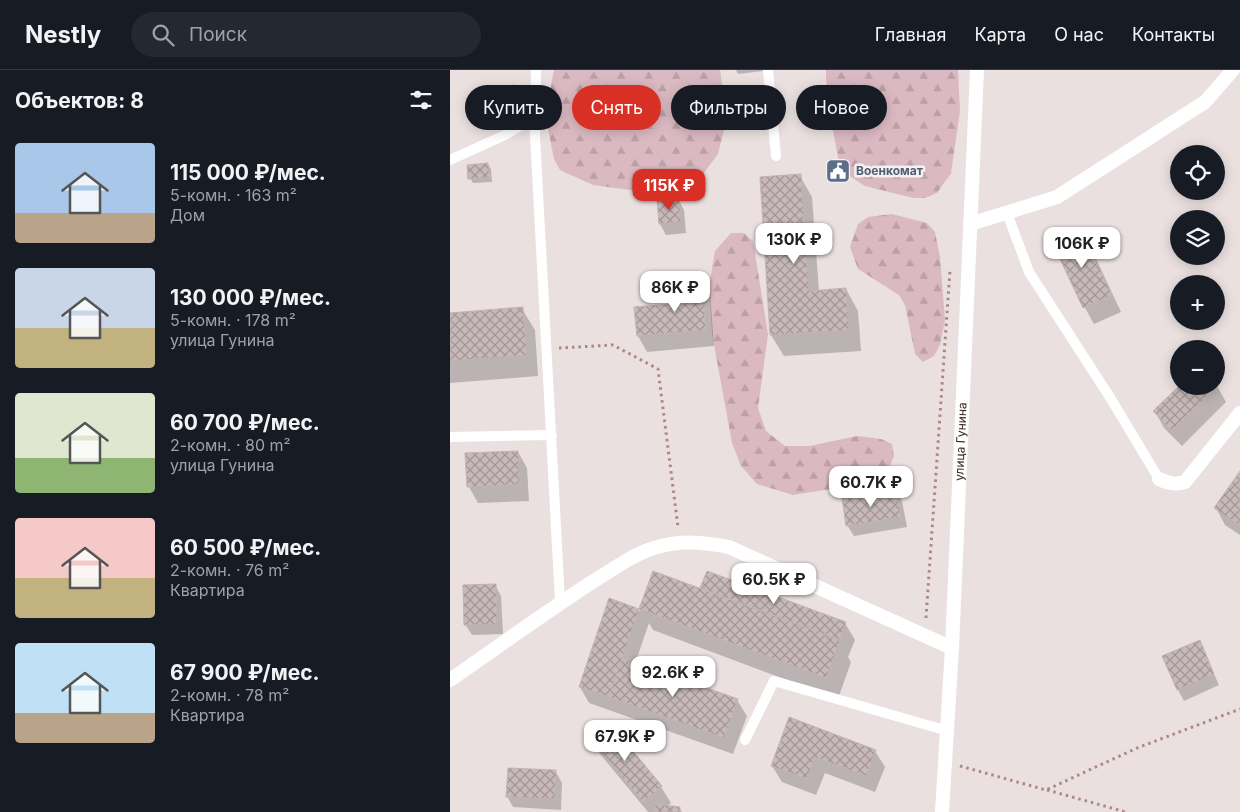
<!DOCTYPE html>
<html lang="ru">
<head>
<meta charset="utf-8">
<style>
  body { margin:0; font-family:Inter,sans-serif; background:#242831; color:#f1f3f6; height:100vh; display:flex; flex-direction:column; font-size:19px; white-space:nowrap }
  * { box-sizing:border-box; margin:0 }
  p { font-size:16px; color:#9ea1a6 }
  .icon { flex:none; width:28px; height:28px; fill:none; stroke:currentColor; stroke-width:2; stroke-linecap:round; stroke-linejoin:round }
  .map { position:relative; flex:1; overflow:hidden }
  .panel { display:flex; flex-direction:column; background:#171b24; width:450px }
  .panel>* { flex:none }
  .top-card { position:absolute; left:15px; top:15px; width:475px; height:45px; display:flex; gap:10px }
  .tools { position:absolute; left:720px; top:75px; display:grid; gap:10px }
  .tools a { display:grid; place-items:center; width:55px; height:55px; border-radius:50%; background:#171b24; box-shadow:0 2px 12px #0003; font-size:25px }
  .price { position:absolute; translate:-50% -42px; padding:0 11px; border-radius:10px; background:#fff; color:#222; font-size:16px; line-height:32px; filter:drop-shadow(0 1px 2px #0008) }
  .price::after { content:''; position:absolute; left:50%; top:30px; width:15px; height:11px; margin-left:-8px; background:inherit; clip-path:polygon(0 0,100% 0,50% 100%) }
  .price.selected { background:#d93025; color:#fff }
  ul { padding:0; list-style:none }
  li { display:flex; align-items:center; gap:15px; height:125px; padding:0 15px }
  li span { display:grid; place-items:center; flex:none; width:140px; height:100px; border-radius:5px; color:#555 }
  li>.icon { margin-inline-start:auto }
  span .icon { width:60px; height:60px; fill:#fffc; stroke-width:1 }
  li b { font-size:21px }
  h2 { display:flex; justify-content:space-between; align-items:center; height:60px; padding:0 15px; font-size:21px }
  .pill { padding:0 18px; border-radius:22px; background:#171b24; box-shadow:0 2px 12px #0003; font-size:18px; line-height:45px }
  .pill.selected { background:#d93025; color:#fff }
  header { display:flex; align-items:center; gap:30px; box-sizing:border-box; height:70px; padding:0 25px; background:#171b24; border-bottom:1px solid #363941 }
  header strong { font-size:24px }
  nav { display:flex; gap:28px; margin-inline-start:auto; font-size:18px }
  .search { width:350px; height:45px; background:#242831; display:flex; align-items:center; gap:12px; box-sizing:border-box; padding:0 18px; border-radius:28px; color:#9ea1a6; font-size:19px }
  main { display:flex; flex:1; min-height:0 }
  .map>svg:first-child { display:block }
</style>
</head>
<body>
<header>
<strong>Nestly</strong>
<div class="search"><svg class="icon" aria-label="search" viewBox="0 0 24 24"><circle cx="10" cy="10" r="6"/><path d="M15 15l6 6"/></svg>Поиск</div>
<nav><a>Главная</a><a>Карта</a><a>О нас</a><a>Контакты</a></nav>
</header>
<main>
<section class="panel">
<h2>Объектов: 8<svg class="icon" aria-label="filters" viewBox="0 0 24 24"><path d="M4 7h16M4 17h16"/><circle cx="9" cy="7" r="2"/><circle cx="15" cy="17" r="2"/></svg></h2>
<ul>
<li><span style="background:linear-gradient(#a9c7e8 70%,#b9a48a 0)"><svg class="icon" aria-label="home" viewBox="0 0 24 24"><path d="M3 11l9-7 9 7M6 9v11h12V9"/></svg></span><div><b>115 000 ₽/мес.</b><p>5-комн. · 163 m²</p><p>Дом</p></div></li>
<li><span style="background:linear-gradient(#c9d6e8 60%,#c2b280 0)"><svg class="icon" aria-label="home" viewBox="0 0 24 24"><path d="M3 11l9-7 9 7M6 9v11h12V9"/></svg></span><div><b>130 000 ₽/мес.</b><p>5-комн. · 178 m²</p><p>улица Гунина</p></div></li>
<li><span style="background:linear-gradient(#dfe7d0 65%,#8fb573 0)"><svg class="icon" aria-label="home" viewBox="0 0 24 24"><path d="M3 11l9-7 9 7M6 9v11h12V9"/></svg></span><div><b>60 700 ₽/мес.</b><p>2-комн. · 80 m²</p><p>улица Гунина</p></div></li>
<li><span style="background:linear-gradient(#f6c9c9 60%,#c2b280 0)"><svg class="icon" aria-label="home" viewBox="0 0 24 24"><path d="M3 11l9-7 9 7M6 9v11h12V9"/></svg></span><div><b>60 500 ₽/мес.</b><p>2-комн. · 76 m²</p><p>Квартира</p></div></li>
<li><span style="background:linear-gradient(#bfe0f5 70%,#b9a48a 0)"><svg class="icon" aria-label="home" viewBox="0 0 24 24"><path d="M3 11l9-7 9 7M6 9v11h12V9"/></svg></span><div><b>67 900 ₽/мес.</b><p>2-комн. · 78 m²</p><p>Квартира</p></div></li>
</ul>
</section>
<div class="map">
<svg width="790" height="742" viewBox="0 0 790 742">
  <defs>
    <pattern id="forest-firs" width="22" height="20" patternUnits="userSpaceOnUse" patternTransform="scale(1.25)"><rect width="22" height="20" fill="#dbb9c2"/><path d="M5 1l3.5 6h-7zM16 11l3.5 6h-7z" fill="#bd9fa6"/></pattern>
    <pattern id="building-cross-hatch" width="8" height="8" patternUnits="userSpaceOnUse" patternTransform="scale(1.25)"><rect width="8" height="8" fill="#c7b9b9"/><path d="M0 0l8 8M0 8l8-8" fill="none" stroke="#a39696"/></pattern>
  </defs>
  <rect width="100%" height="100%" fill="#eae0e0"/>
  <g fill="url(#forest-firs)">
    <path d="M104 0H270L277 48 268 84 253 104 242 109 180 120 143 115 110 100 104 89 97 54 98 29Z"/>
    <path d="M376 0H508L510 41 501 103 487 123 475 128H463L415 116 395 103 389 92 380 45 376 8Z"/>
    <path d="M442 144 477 153 485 162 490 187 495 250 490 275 484 286 473 292 465 284 455 235 449 225 408 199 400 177 408 154 418 147Z"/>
    <path d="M281 163H294L303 171 318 264 308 338 316 361 335 376H359L407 366 431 369 442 374 444 386 439 398 430 406 393 417 343 425 307 414 291 396 282 373 262 264 259 216 265 181Z"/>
  </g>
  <g fill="#0003">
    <path d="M286 0H313V1L288 4Z"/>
    <path d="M64 16 70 27 73 54 56 55 50 44Z"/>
    <path d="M38 94 41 99 42 112 23 113 20 108Z"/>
    <path d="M350 106 362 127 369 221 396 219 408 241 411 281 334 286 321 265Z"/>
    <path d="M228 129 234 140 236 163 216 165 210 154Z"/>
    <path d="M631 162 641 178 671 242 644 254 635 238 605 174Z"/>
    <path d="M250 205 260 222 264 276 197 282 188 266 238 234Z"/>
    <path d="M72 239 85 260 88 306 0 313V245Z"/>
    <path d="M767 316 776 332 732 376 714 358 705 341Z"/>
    <path d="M68 382 77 398 79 431 28 433 19 417Z"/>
    <path d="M790 403V465L775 455 766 438Z"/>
    <path d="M446 420 452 431 457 457 404 466 397 455Z"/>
    <path d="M204 503 253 521 252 518 395 553 405 570 398 587 401 592 388 629 203 560 199 553 185 594 287 630 297 646 283 684 139 633 130 617 160 530 190 541Z"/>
    <path d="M45 515 51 526 53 564 22 565 15 554Z"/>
    <path d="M749 571 769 615 734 631 728 620Z"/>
    <path d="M340 648 425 681 435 697 425 722 375 703 366 725 332 712 322 696Z"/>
    <path d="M140 667 211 717 221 733 217 736 229 738 232 742H198L150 684Z"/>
    <path d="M106 702 112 713 111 740 63 737 57 726Z"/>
  </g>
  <g fill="url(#building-cross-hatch)" stroke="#c3b3b2">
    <path d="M64 15 67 43 49 45 46 17Z"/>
    <path d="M38 93 40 107 18 109 17 95Z"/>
    <path d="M351 104 359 221 396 218 399 260 320 265 310 107Z"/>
    <path d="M229 128 231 152 209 154 207 130Z"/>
    <path d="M632 160 662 225 633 238 603 174Z"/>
    <path d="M251 204 256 260 187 266 184 237 237 233 234 205Z"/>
    <path d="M73 237 77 285 0 291V243Z"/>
    <path d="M766 313 768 315 722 361 703 341 729 316H766Z"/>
    <path d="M68 381 70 414 17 417 15 383Z"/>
    <path d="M790 401V456L764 438Z"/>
    <path d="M446 419 451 447 396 456 392 428Z"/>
    <path d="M203 501 390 570 376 608 189 539Z"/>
    <path d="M257 501 396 552 390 570 250 518Z"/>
    <path d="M46 514 47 554 14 555 13 515Z"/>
    <path d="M159 528 189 539 159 627 129 617Z"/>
    <path d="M750 570 764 604 727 620 712 586Z"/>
    <path d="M172 588 288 629 274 668 159 627Z"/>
    <path d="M339 647 426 680 416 706 365 687 357 709 321 696Z"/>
    <path d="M158 651 212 716 193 732 139 667Z"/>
    <path d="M58 698 106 700 105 729 56 727Z"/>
    <path d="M205 734 230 737V742H204Z"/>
  </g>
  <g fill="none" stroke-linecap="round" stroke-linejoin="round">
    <g stroke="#ac8881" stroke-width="3" stroke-dasharray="2.5 4" stroke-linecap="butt">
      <path d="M109 278 163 275 208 299 228 457"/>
      <path d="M476 548 500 200"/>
      <path d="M510 696 596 720 687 678 790 639"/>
      <path d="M597 720 676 742"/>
    </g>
    <g stroke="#fff" stroke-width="10">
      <path d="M86 0 85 66 110 532"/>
      <path d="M318 0 326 86"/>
      <path d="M0 90 55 65 86 46"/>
      <path d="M557 143 579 202 661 329 709 409"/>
      <path d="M0 367 102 365"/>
      <path d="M295 670 324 611 498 661"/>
    </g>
    <g stroke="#fff" stroke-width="14">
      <path d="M520 154 607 127 755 32 783 0"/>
      <path d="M709 409C718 413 725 415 735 412L790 343"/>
      <path d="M0 610C49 576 97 541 147 509 165 498 184 484 204 478 230 470 253 472 279 477L502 578"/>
    </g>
    <path stroke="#fff" stroke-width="14" id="s1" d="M492 742 502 578 527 0"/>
  </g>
  <defs>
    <symbol id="civic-square" viewBox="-11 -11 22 22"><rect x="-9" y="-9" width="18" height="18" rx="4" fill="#5c6f8a" stroke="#f7f0f0"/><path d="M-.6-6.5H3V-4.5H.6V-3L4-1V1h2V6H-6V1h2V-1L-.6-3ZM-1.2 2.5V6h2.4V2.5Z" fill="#fff"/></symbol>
  </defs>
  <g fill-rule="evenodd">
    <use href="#civic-square" x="374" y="87" width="28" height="28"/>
  </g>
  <g text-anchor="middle" stroke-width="5" stroke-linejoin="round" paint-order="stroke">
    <g font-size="12" font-weight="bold" fill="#4e5e75" stroke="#f7f0f0" text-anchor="start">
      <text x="406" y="105">Военкомат</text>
    </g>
    <g font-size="12" fill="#392621" stroke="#f7f0f0">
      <text dy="4" stroke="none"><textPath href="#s1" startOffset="371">улица Гунина</textPath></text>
    </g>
  </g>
</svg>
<div class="tools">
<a><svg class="icon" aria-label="locate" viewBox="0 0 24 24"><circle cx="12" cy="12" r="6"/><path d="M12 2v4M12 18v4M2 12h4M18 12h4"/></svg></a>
<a><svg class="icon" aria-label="layers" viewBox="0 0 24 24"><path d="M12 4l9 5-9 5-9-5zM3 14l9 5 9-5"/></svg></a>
<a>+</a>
<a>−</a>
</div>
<b class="price selected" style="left:219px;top:141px">115K ₽</b>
<b class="price" style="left:344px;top:195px">130K ₽</b>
<b class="price" style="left:632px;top:199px">106K ₽</b>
<b class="price" style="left:225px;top:243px">86K ₽</b>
<b class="price" style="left:421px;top:438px">60.7K ₽</b>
<b class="price" style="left:324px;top:535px">60.5K ₽</b>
<b class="price" style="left:223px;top:628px">92.6K ₽</b>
<b class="price" style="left:175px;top:692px">67.9K ₽</b>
<div class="top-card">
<a class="pill">Купить</a>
<a class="pill selected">Снять</a>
<a class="pill">Фильтры</a>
<a class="pill">Новое</a>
</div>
</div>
</main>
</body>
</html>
